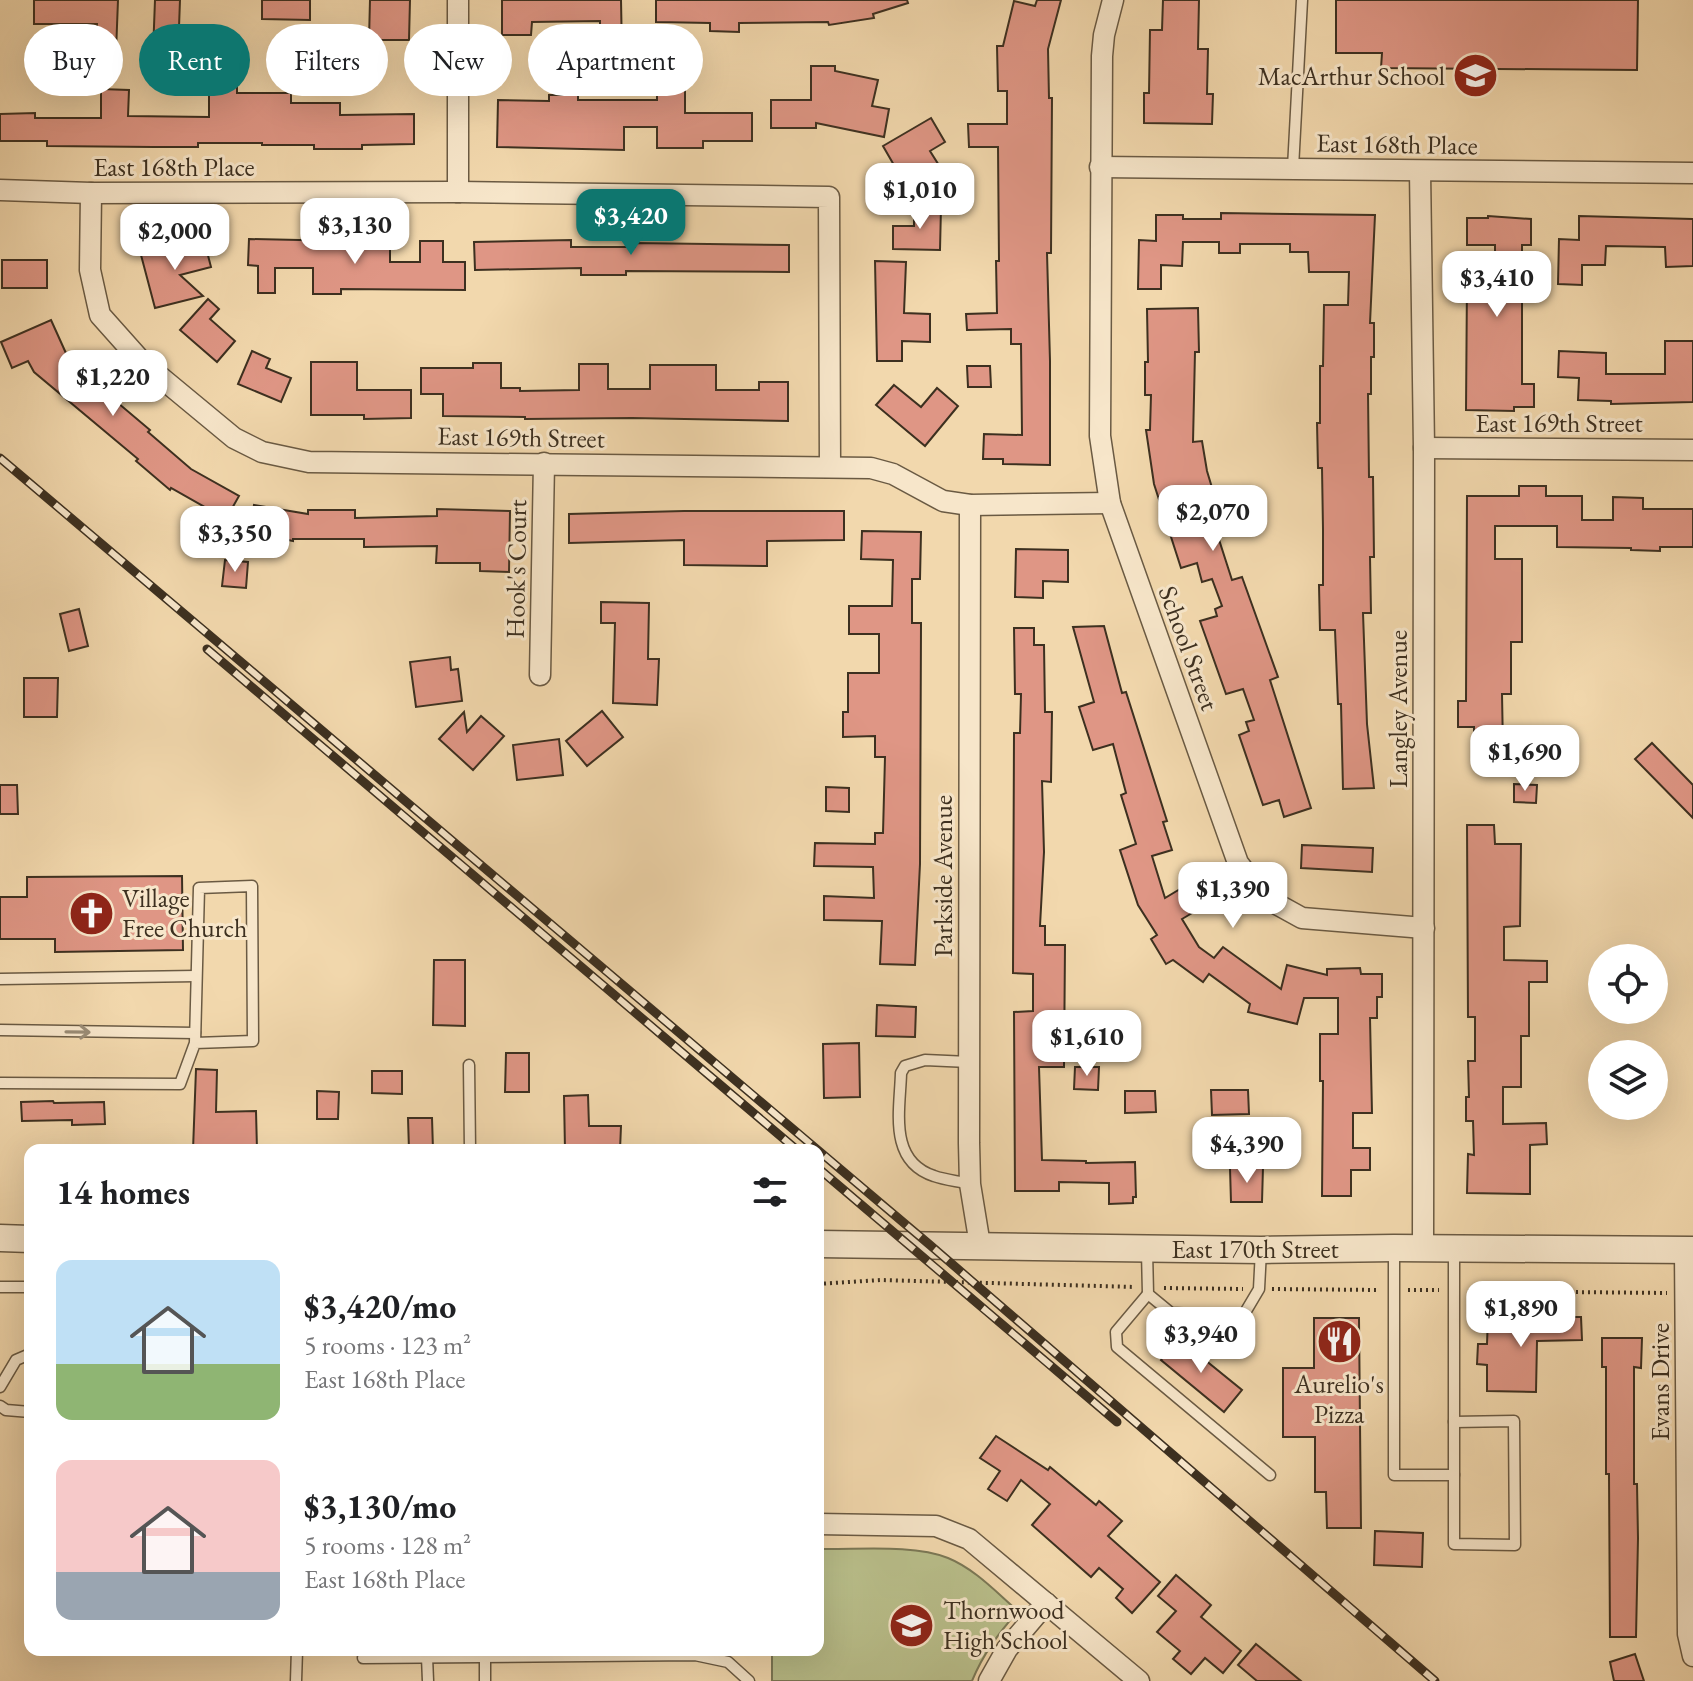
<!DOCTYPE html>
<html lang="en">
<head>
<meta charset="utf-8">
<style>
  body { margin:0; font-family:"EB Garamond",serif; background:#f2f2f2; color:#202124; height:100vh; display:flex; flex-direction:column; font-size:30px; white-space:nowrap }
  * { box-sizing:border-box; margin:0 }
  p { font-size:26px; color:#757577 }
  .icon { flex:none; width:44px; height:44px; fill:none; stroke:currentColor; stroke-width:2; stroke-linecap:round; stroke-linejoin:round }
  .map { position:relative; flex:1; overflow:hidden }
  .side { position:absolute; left:24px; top:1144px; width:800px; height:512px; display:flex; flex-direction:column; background:#fff; border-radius:16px; box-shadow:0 8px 32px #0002 }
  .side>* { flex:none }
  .guide { position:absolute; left:24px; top:24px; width:800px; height:72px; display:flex; gap:16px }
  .tools { position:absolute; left:1588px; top:944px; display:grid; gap:16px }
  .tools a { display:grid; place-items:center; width:80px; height:80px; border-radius:50%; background:#fff; box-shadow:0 8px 32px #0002; font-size:40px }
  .price { position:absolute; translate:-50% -68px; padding:0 18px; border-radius:16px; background:#fff; color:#222; font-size:26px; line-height:52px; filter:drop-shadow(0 2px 4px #0008) }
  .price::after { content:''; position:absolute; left:50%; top:48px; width:24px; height:18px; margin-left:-12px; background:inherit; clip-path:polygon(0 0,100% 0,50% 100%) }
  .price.on { background:#0f766e; color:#fff }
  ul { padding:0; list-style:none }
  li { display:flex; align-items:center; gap:24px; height:200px; padding:0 32px }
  li span { display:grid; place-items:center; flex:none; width:224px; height:160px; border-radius:16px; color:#555 }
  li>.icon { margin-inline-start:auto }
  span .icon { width:96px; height:96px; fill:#fffc; stroke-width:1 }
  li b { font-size:34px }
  h2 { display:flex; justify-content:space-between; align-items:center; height:96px; padding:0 32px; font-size:34px }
  .pill { padding:0 28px; border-radius:36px; background:#fff; box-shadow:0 8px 32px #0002; font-size:28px; line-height:72px }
  .pill.on { background:#0f766e; color:#fff }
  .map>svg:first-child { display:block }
</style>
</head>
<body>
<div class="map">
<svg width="1693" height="1681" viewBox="0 0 1693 1681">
  <rect width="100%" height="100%" fill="#f2d8ad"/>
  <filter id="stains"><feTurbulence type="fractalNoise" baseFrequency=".0025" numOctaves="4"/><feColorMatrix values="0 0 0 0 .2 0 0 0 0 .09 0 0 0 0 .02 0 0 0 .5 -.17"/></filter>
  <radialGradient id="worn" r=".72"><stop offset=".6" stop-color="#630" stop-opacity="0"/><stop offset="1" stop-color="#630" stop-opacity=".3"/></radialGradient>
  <path fill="#b9bf8b" stroke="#7b7856" stroke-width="2" d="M818 1549C857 1550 913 1544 948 1558 975 1569 997 1593 1018 1611 999 1633 983 1654 972 1681H772V1650H818Z"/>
  <g fill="#df9685" stroke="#3d3020" stroke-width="2">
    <path d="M34 0H118L116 52H96L97 24H34Z"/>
    <path d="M155 0H180L178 54 153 53Z"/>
    <path d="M262 0H310V20L262 19Z"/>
    <path d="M370 0H410L409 40H369Z"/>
    <path d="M502 0H621L622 53 600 54V21L532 22 531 35H502Z"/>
    <path d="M656 0H907L908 3 873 14 874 18 829 25 828 22 739 23V32L710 31V23L656 22Z"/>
    <path d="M1037 0H1061L1048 49 1049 98H1052L1051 253H1047L1050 361V465L1003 464V459H983L984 434 1022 435 1021 344H1011V329L967 330 966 314 997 313 996 261H999L998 147H969L968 124H1007V91H998L997 46H1003L1014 1 1035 6Z"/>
    <path d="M1163 0H1199L1198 49H1208L1207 94H1213L1212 124 1144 123V93H1149L1150 30H1162Z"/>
    <path d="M1336 0H1638L1637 70 1381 68 1382 53H1336Z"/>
    <path d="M317 31H337L336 54 317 53Z"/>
    <path d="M811 66H835V71L878 80 872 106 889 109 884 137 816 123V128H771V100H811Z"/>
    <path d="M209 82H237V93H291V103H340V115L414 114V144L362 145V149H314V145H262V143H198V147H153L47 146V141H0V114L35 113V118H101V89L129 90 128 116 209 117Z"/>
    <path d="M657 90H685V113H752V141H703V148H657V127H624V150L497 147 498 100 549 101V95H578V100H657Z"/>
    <path d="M931 118 945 142 930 151 940 167 906 186 883 146Z"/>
    <path d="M914 207H941L940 250 893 249V226H914Z"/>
    <path d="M1221 213 1375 215 1370 323H1374V357H1371V394H1368L1369 477H1373L1374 557H1370L1371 613H1363L1367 724 1374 788 1343 789 1341 704H1338L1335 630H1320L1319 585H1323V529L1322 468H1318L1317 423H1320V366H1323L1324 305H1348L1349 272H1309L1308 252H1290V244H1240V253H1219V242H1183L1182 266 1161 265V289H1138L1139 240 1156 241V215H1183V219H1221Z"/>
    <path d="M1488 216 1531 219V245H1522V384H1534V407H1514V411L1466 410 1467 281H1495V245H1467V218H1488Z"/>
    <path d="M1579 216 1693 219V266L1666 267 1665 247 1606 246 1605 265H1582V285L1558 284 1559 239 1579 240Z"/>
    <path d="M249 239 390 242V262H420V241H443V262H465V290L341 289V294H313V268H275V293H258V266L248 265Z"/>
    <path d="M204 240 211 267 180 275 203 296 155 308 141 255Z"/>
    <path d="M571 240V247H635V243L789 245V272L626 271V275H581V268L475 270 474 242Z"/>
    <rect x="2" y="260" width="45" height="28"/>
    <path d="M875 261 906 262 904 313 930 314V342L902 341V361H877Z"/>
    <path d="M208 299 219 309 210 319 235 341 217 362 180 330Z"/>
    <path d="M1198 308 1199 352H1195L1193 442 1202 441 1207 471 1222 521 1214 524 1232 580 1242 577 1278 677 1270 680 1311 808 1284 817 1279 800 1263 805 1239 735 1249 731 1246 722 1254 720 1243 689 1226 694 1200 621 1217 616 1215 609 1222 606 1212 579 1202 582 1197 563 1181 568 1154 484 1146 430H1150L1151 395H1145V362H1148L1147 309Z"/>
    <path d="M51 320 79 382 86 376 150 430 148 432 191 469 239 496 226 519 171 488 170 490 136 461 138 459 34 372 28 361 12 368 1 342Z"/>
    <path d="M1665 341H1693V402L1611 404V401L1578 400 1579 378 1558 377 1559 351 1606 353V374H1665Z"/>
    <path d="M252 351 270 359 266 368 291 378 281 402 238 384Z"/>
    <path d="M311 362H357V390H411V418L364 419V415H311Z"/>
    <path d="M473 363H501V388H520V391L579 390V364H608V389H650V365H716V390H759V382H788V421L632 418 525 419V417L443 416V394H421V368H473Z"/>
    <path d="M967 366H990L991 387H968Z"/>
    <path d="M894 385 921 407 937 388 958 406 925 446 876 405Z"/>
    <path d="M1519 486H1546V496H1582V520H1613V497L1643 498V509H1693V547H1660V551L1631 550V548L1557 547V526H1495V559H1522V642H1511V694H1502L1503 748H1474V727H1458V701H1466L1467 496H1519Z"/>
    <path d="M254 505 308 514V510H355V518L437 516V509L510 511 509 572 480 571V563H436L437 546 364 547V539H293V541L249 532Z"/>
    <path d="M684 511H844V540L767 541V566L684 565V540L569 543V514Z"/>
    <path d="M862 531 921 532 920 579H912V623H921L920 864 915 965 880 964 882 921 824 920V896L874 898 873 867 814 866 815 843 875 844V833H883L885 757H875V736L843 737V712H848V673H879V634H849V606H892L893 560 861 559Z"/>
    <path d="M1016 549 1068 550V582L1043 581V598L1015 597Z"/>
    <path d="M225 560 248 562 246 588 222 586Z"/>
    <path d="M601 602 649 603 648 659H659L657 705 613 703 615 623H601Z"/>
    <path d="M79 609 88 646 69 651 60 614Z"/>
    <path d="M1104 626 1122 693 1126 692 1167 821 1163 822 1172 850 1152 856 1165 898 1190 883 1204 906 1182 919 1199 947 1214 958 1223 947 1281 989 1287 965 1327 975V969L1360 968 1361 974H1382V997H1377V1018H1370L1372 1113H1353V1148H1370V1170H1351V1196H1322L1323 1081H1320V1034H1338V998H1304L1297 1024 1248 1012 1250 1004 1209 974 1203 982 1173 960 1166 964 1151 939 1157 935 1138 905 1120 850 1136 844 1121 795 1126 793 1113 744 1093 750 1079 707 1094 702 1073 627Z"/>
    <path d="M1014 628H1034V645H1044L1045 712H1052L1051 782 1042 781 1044 852 1040 926H1045V945H1065L1064 1067H1039L1042 1160 1086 1161V1163L1135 1162 1136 1197H1133V1203L1109 1204V1183L1059 1182V1191H1015L1014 1012 1033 1011V974L1013 973 1014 733H1020L1021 694H1015Z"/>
    <path d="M450 657 451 670 458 669 462 701 416 707 410 662Z"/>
    <path d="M24 678H58L57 717H24Z"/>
    <path d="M602 711 623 737 587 766 566 741Z"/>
    <path d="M464 712 467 732 481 716 504 736 473 770 439 739Z"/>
    <path d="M559 739 563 775 517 780 513 745Z"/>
    <path d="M1652 743 1693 785V818L1635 759Z"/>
    <path d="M1514 784 1537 785 1536 803 1514 802Z"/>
    <path d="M0 785H17L18 814H0Z"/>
    <path d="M826 787 849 788V812L826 811Z"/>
    <path d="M1467 825H1494L1495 844H1521L1520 926 1504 927V960L1547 961V982H1529V1036H1521V1087H1503V1124L1546 1123 1547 1144 1530 1145V1194L1467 1193 1468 1154 1474 1155 1473 1121H1466V1097H1469L1468 1061H1475V1017H1468Z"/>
    <path d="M1302 845 1373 848 1372 872 1301 868Z"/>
    <path d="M182 876 183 950 55 952V939H0V897H27V877Z"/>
    <path d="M434 960H465V1026L433 1025Z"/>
    <path d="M877 1005 916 1007 915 1037 876 1036Z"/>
    <path d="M859 1043 860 1097 824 1098 823 1044Z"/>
    <path d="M506 1053H529V1092H505Z"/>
    <path d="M1075 1067H1099L1098 1090 1074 1089Z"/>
    <path d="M196 1069 217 1070 216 1112 256 1111 257 1150H193Z"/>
    <path d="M372 1071H402V1094L372 1093Z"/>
    <path d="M1211 1090H1248L1249 1114 1212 1115Z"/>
    <path d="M317 1091 339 1092 338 1119H317Z"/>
    <path d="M1125 1091H1155L1156 1112 1125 1113Z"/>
    <path d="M588 1095 589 1126H621L620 1150H565L564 1096Z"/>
    <path d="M53 1101 54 1103 104 1102 105 1124 72 1125V1120L22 1121 21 1102Z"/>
    <path d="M408 1118H432L433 1150H409Z"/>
    <path d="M1263 1167 1262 1202H1231L1230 1168Z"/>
    <path d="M1488 1317H1581L1582 1340 1537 1341 1536 1392 1487 1391V1365L1477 1364 1478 1344H1487Z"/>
    <path d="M1314 1318H1359L1361 1528H1327L1326 1492H1315V1437H1283V1368H1314Z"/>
    <path d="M1178 1338 1242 1390 1224 1412 1161 1360Z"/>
    <path d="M1602 1338H1642L1641 1368 1634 1367V1484H1637L1638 1538 1636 1637H1610L1609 1474H1606V1367H1602Z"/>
    <path d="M996 1436 1048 1470 1050 1467 1096 1505 1099 1501 1122 1521 1108 1536 1160 1582 1132 1613 1116 1598 1123 1589 1099 1568 1091 1577 1032 1525 1050 1504 1021 1480 1007 1501 988 1489 1000 1471 980 1458Z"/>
    <path d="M1375 1531 1423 1533 1422 1567 1374 1565Z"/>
    <path d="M1176 1575 1211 1605 1201 1617 1241 1651 1223 1673 1205 1658 1191 1674 1173 1659 1180 1651 1157 1632 1176 1611 1158 1596Z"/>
    <path d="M1256 1644 1301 1681H1257L1238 1665Z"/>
    <path d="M1635 1654 1644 1681H1614L1610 1662Z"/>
  </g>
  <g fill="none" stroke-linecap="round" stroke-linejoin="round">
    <defs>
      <g id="service">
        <path d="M1293 168 1302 0"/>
        <path d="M0 979 196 976"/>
        <path d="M0 1030 195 1033"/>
        <path d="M969 1062 925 1060 905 1066 901 1073C900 1110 888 1161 934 1176 945 1180 958 1181 970 1184"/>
        <path d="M469 1065 470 1150"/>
        <path d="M0 1083 180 1084 195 1043 199 888 252 886 253 1041 195 1043"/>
        <path d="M1394 1250V1475H1454V1251"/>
        <path d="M1147 1251 1148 1294 1171 1313 1243 1316 1259 1289 1261 1250"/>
        <path d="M0 1287H30"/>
        <path d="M1148 1294 1116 1332 1117 1347 1270 1475"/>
        <path d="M0 1387 16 1360 30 1354"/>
        <path d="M0 1406 6 1410 30 1412"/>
        <path d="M1454 1422 1514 1421 1515 1545 1454 1544V1475"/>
        <path d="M427 1657 428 1681"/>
        <path d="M485 1657V1681"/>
        <path d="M363 1658 695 1655 728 1662 749 1681"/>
        <path d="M296 1681 297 1650"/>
      </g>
      <g id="minor">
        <path d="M1113 0 1104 35 1102 56 1100 436 1110 503 1238 863 1264 897 1302 918 1424 928"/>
        <path d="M1100 167 1693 173"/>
        <path d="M1420 171 1424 448 1423 1248"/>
        <path d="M0 190 91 193 458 192 829 197 830 466"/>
        <path d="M458 192V0"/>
        <path d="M91 193 90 270 100 315 141 361 234 438 262 452 309 462 871 468 893 474 943 501 970 505 1110 503"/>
        <path d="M1424 448 1693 450"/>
        <path d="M970 505 969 1143 970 1184 980 1245"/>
        <path d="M540 675 544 463"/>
        <path d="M1685 1250 1688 1634 1693 1656"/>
        <path d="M818 1524 936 1526 969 1539 1139 1681"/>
        <path d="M989 1681 1007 1649 1046 1603"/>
      </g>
      <g id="tertiary">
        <path d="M0 1238 30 1239"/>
        <path d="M818 1244 1261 1250 1394 1248 1693 1250"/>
      </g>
    </defs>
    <use href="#service" stroke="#6a5a43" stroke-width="13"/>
    <use href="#minor" stroke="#6a5a43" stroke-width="23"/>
    <use href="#tertiary" stroke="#6a5a43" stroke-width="29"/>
    <g stroke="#3d3020" stroke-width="4" stroke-dasharray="2 4" stroke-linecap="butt">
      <path d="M818 1284 881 1280 1135 1287"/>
      <path d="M1164 1288 1243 1289"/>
      <path d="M1272 1289 1379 1290"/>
      <path d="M1408 1290H1439"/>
      <path d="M1468 1291 1667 1293"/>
    </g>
    <use href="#service" stroke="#f7e6ca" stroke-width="10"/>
    <use href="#minor" stroke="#f7e6ca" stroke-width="20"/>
    <use href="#tertiary" stroke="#f7e6ca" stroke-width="26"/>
    <defs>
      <g id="rail">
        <path d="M0 458 930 1245 1435 1681"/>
        <path d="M207 649 797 1150"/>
        <path d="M818 1168 1117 1422"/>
      </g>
    </defs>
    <use href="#rail" stroke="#3d3020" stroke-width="9"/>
    <use href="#rail" stroke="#f7e6ca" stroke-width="6" stroke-dasharray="18" stroke-linecap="butt"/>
  </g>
  <defs><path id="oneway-shaft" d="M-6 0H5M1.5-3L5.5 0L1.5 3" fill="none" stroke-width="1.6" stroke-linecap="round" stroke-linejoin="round" transform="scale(2)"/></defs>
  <use stroke="#9a8b75" href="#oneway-shaft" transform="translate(78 1032) rotate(1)"/>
  <defs>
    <symbol id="school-disc" viewBox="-11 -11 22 22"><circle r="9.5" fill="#8f2418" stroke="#f7e6ca"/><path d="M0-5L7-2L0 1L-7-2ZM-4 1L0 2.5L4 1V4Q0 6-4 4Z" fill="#fff"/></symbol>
    <symbol id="church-disc" viewBox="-11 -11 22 22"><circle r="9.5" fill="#8f2418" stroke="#f7e6ca"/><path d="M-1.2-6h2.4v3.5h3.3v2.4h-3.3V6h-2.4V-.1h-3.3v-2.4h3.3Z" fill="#fff"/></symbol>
    <symbol id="restaurant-disc" viewBox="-11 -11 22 22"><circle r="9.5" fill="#8f2418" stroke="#f7e6ca"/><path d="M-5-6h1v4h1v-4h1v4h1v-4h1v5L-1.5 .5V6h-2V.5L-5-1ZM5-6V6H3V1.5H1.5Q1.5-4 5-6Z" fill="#fff"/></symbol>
  </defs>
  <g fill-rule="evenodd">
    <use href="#school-disc" x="1450" y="50" width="51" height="51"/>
    <use href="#church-disc" x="66" y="888" width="51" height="51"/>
    <use href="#restaurant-disc" x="1314" y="1316" width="51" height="51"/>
    <use href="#school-disc" x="886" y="1600" width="51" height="51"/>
  </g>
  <g text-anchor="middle" stroke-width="6" stroke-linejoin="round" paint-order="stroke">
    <g font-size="26" fill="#3d3020" stroke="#f7e6ca" text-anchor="start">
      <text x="1445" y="85" text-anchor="end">MacArthur School</text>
      <text x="122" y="907">Village<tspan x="122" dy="30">Free Church</tspan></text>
      <text x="1339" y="1393" text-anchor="middle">Aurelio's<tspan x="1339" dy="30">Pizza</tspan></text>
      <text x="943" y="1619">Thornwood<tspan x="943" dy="30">High School</tspan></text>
    </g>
    <g font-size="26" fill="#3d3020" stroke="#f7e6ca">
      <text transform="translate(1397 144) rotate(1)" y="9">East 168th Place</text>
      <text x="174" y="176">East 168th Place</text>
      <text x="1559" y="432">East 169th Street</text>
      <text transform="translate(521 437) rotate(1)" y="9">East 169th Street</text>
      <text transform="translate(516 569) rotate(-89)" y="9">Hook's Court</text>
      <text transform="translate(1189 648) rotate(70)" y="9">School Street</text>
      <text transform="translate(1398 709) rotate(-90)" y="9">Langley Avenue</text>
      <text transform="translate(943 876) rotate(-90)" y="9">Parkside Avenue</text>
      <text x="1255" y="1258">East 170th Street</text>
      <text transform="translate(1660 1382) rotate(-90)" y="9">Evans Drive</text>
    </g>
  </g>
  <rect width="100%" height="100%" filter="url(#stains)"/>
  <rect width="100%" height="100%" fill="url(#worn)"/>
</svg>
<div class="tools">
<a><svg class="icon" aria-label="locate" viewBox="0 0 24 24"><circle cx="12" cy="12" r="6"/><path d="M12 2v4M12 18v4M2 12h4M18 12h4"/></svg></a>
<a><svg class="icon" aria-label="layers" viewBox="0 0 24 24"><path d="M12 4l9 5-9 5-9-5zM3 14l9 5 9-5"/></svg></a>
</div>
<b class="price" style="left:920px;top:231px">$1,010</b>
<b class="price on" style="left:631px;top:257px">$3,420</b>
<b class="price" style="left:355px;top:266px">$3,130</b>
<b class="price" style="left:175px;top:272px">$2,000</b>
<b class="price" style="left:1497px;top:319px">$3,410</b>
<b class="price" style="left:113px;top:418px">$1,220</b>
<b class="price" style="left:1213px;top:553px">$2,070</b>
<b class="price" style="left:235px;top:574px">$3,350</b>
<b class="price" style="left:1525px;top:793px">$1,690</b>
<b class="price" style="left:1233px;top:930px">$1,390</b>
<b class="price" style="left:1087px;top:1078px">$1,610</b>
<b class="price" style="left:1247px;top:1185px">$4,390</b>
<b class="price" style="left:1521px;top:1349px">$1,890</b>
<b class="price" style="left:1201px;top:1375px">$3,940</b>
<div class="guide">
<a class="pill">Buy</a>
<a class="pill on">Rent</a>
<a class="pill">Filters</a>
<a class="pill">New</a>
<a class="pill">Apartment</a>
</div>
<section class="side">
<h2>14 homes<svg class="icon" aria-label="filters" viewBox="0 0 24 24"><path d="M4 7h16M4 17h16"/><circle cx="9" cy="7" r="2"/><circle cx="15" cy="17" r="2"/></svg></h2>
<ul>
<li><span style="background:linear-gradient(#bfe0f5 65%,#8fb573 0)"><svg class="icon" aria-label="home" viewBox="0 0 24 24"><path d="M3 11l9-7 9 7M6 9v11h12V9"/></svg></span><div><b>$3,420/mo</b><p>5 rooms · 123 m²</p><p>East 168th Place</p></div></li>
<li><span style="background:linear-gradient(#f6c9c9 70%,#9aa5b1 0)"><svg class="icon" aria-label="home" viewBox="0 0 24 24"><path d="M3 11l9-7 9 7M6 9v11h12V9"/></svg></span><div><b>$3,130/mo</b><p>5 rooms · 128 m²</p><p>East 168th Place</p></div></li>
</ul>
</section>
</div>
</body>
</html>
